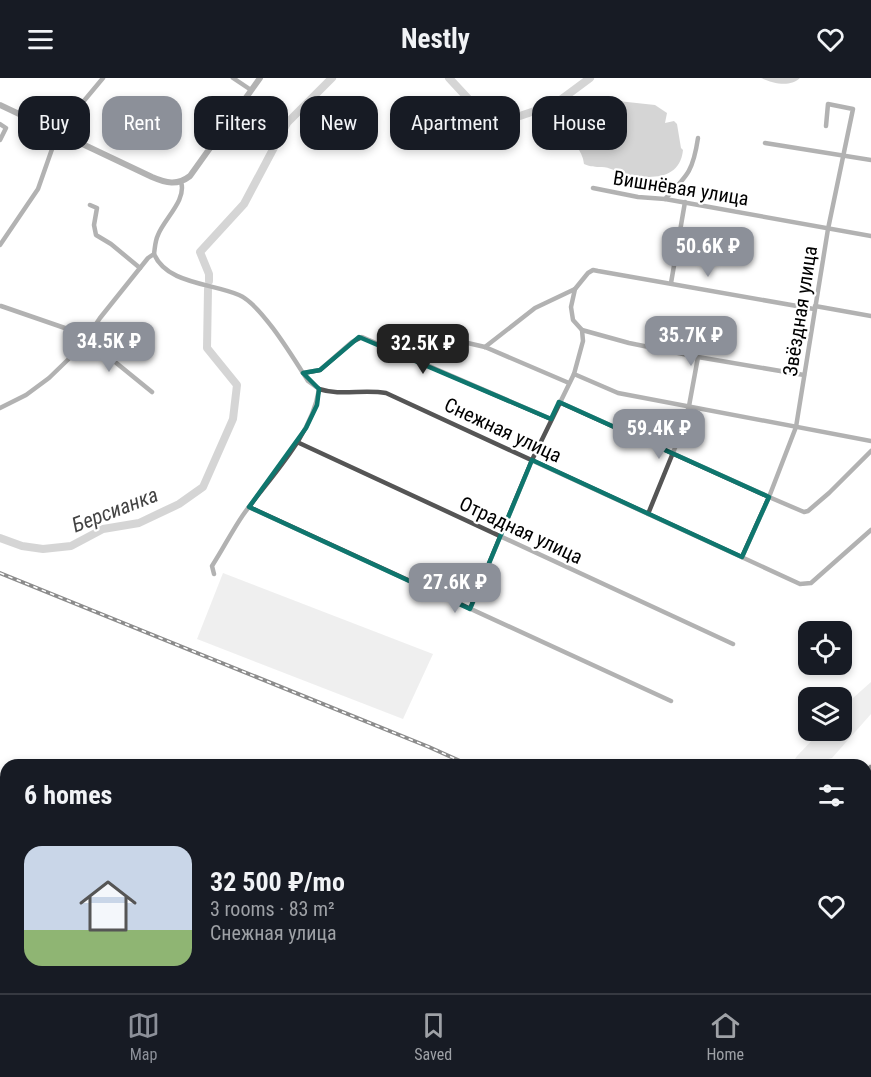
<!DOCTYPE html>
<html lang="en">
<head>
<meta charset="utf-8">
<style>
  body { margin:0; font-family:"Roboto Condensed",sans-serif; background:#20242c; color:#f1f3f6; height:100vh; display:flex; flex-direction:column; font-size:22px; white-space:nowrap }
  * { box-sizing:border-box; margin:0 }
  p { font-size:20px; color:#9ea1a6 }
  .icon { flex:none; width:33px; height:33px; fill:none; stroke:currentColor; stroke-width:2; stroke-linecap:round; stroke-linejoin:round }
  .map { position:relative; flex:1; overflow:hidden }
  .sheet { position:absolute; left:0px; top:681px; width:872px; height:234px; display:flex; flex-direction:column; background:#171b24; border-radius:18px 18px 0 0; box-shadow:0 3px 9px #0003 }
  .sheet>* { flex:none }
  .top-card { position:absolute; left:18px; top:18px; width:836px; height:54px; display:flex; gap:12px }
  .fabs { position:absolute; left:798px; top:543px; display:grid; gap:12px }
  .fabs a { display:grid; place-items:center; width:54px; height:54px; border-radius:12px; background:#171b24; box-shadow:0 3px 9px #0003; font-size:30px }
  .price { position:absolute; translate:-50% -51px; padding:0 14px; border-radius:12px; background:#8c9099; color:#fff; font-size:20px; line-height:39px; filter:drop-shadow(0 2px 3px #0008) }
  .price::after { content:''; position:absolute; left:50%; top:36px; width:18px; height:14px; margin-left:-9px; background:inherit; clip-path:polygon(0 0,100% 0,50% 100%) }
  .price.on { background:#222; color:#fff }
  ul { padding:0; list-style:none }
  li { display:flex; align-items:center; gap:18px; height:150px; padding:0 24px }
  li+li { border-top:2px solid #363941 }
  li span { display:grid; place-items:center; flex:none; width:168px; height:120px; border-radius:18px; color:#555 }
  li>.icon { margin-inline-start:auto }
  span .icon { width:72px; height:72px; fill:#fffc; stroke-width:1 }
  li b { font-size:26px }
  h2 { display:flex; justify-content:space-between; align-items:center; height:72px; padding:0 24px; font-size:26px }
  .chip { padding:0 21px; border-radius:18px; background:#171b24; box-shadow:0 3px 9px #0003; font-size:21px; line-height:54px }
  .chip.on { background:#8c9099; color:#fff }
  header { display:flex; justify-content:space-between; align-items:center; height:78px; padding:0 24px; background:#171b24; font-size:27px; font-weight:700 }
  .menu { display:flex; justify-content:space-around; align-items:center; height:84px; border-top:2px solid #363941; background:#171b24; font-size:16px; color:#9ea1a6 }
  .menu a { display:grid; justify-items:center; gap:3px }
  .menu .on { color:#8c9099 }
  .map>svg:first-child { display:block }
</style>
</head>
<body>
<header><svg class="icon" aria-label="menu" viewBox="0 0 24 24"><path d="M4 6h16M4 12h16M4 18h16"/></svg>Nestly<svg class="icon" aria-label="heart" viewBox="0 0 24 24"><path d="M12 20l-8-8c-3-5 5-10 8-4 3-6 11-1 8 4z"/></svg></header>
<div class="map">
<svg width="871" height="915" viewBox="0 0 871 915">
  <rect width="100%" height="100%" fill="#fff"/>
  <g fill="#dcdcdc">
    <path d="M223 495 433 576 403 641 197 561Z"/>
    <path d="M871 604V636L832 680 821 683 817 687H791L797 678 820 654 842 652V631L844 628Z"/>
    <path d="M871 720V757L866 761V725Z"/>
    <path d="M557 909H585L580 915H552Z"/>
    <path d="M670 909H751L753 910V915H663Z"/>
  </g>
  <g fill="#a3a3a3">
    <path d="M761 0H800C789 10 773 5 761 0Z"/>
    <path d="M618 23 655 27 667 35 665 45 674 43 677 46 681 70 683 72C680 103 649 101 625 96 617 94 609 89 602 89 595 89 591 89 584 86 583 72 569 60 563 48 568 43 572 44 578 40 584 34 587 30 592 24L615 27Z"/>
  </g>
  <g fill="none" stroke-linecap="round" stroke-linejoin="round">
    <g stroke="#a3a3a3" stroke-width="8">
      <path d="M449 0 475 28 514 40 555 26 590 0"/>
      <path d="M209 203V196L200 174 244 126 287 45 332 0"/>
      <path d="M0 460 22 468 43 471 71 468 103 451 139 445 179 426 203 409 233 341 237 307 207 270 208 211"/>
    </g>
    <defs>
      <g id="trunk">
        <path d="M866 696 871 691"/>
        <path d="M866 711 871 706"/>
        <path d="M624 915 630 909"/>
        <path d="M640 915 646 909"/>
      </g>
    </defs>
    <use href="#trunk" stroke="#dbdbdb" stroke-width="11"/>
    <g stroke="#555" stroke-width="4.5">
      <path d="M233 0 251 12"/>
      <path d="M0 46 6 50 0 62"/>
      <path d="M765 65 871 82"/>
      <path d="M593 110 638 119 665 121 871 158"/>
      <path d="M665 121C688 97 693 93 698 60"/>
      <path d="M90 127 97 130 94 147 96 157 111 166 140 190"/>
      <path d="M0 167 38 111 58 54 103 0"/>
      <path d="M154 176C167 206 211 205 239 217 261 226 294 281 308 303L319 311C312 358 270 399 243 437 232 453 223 471 212 488L214 496"/>
      <path d="M671 205 685 124"/>
      <path d="M1 228 88 258 93 266 152 314"/>
      <path d="M815 228 871 238"/>
      <path d="M582 252 629 265 698 279 804 297"/>
      <path d="M420 254 485 269 569 305"/>
      <path d="M485 269 535 230 575 211"/>
      <path d="M303 295 320 292 352 264 362 259 551 341"/>
      <path d="M574 296 618 315 871 363"/>
      <path d="M319 311C340 318 364 311 386 315L800 506 811 505 871 452"/>
      <path d="M559 324 769 419 804 434 808 433 829 415 871 373"/>
      <path d="M0 330 26 317 49 300 80 270 100 240 148 180 154 176C155 170 155 163 158 157 164 141 187 122 181 104"/>
      <path d="M297 364 733 566"/>
      <path d="M249 429 671 623"/>
      <path d="M648 436 679 360 689 328 698 279"/>
      <path d="M742 479 769 419 796 349 828 151 853 31 828 26 826 48"/>
      <path d="M470 531 532 382 574 296 583 263 582 252 573 242 571 229 575 211 588 195 593 192 598 193 814 231"/>
      <path d="M382 909 390 915"/>
    </g>
    <path stroke="#555" stroke-width="6" d="M0 27 152 99C166 105 177 108 190 98L260 0"/>
    <use href="#trunk" stroke="#000" stroke-width="8"/>
    <defs>
      <g id="rail">
        <path d="M0 495 429 669 469 687"/>
        <path d="M866 729 871 724"/>
        <path d="M866 845 871 847"/>
        <path d="M661 915 667 909"/>
      </g>
    </defs>
    <use href="#rail" stroke="#000" stroke-width="4"/>
    <use href="#rail" stroke="#fff" stroke-width="1.5" stroke-dasharray="4.5" stroke-linecap="butt"/>
  </g>
  <path d="M0 0H871V915H0ZM359 259 551 341 559 324 769 419 742 479 532 382 470 531 249 429 306 350 317 327 319 311 303 295 320 292Z" fill="#fff" fill-opacity=".55" fill-rule="evenodd"/>
  <path fill="none" stroke="#0f766e" stroke-width="4.5" stroke-linejoin="round" d="M359 259 551 341 559 324 769 419 742 479 532 382 470 531 249 429 306 350 317 327 319 311 303 295 320 292Z"/>
  <g text-anchor="middle" stroke-width="4.5" stroke-linejoin="round" paint-order="stroke">
    <g font-size="20" fill="#000" stroke="#fff">
      <text transform="translate(681 110) rotate(9)" y="7">Вишнёвая улица</text>
      <text transform="translate(800 233) rotate(-81)" y="7">Звёздная улица</text>
      <text transform="translate(503 352) rotate(25)" y="7">Снежная улица</text>
      <text transform="translate(521 452) rotate(25)" y="7">Отрадная улица</text>
    </g>
    <g font-size="21" font-style="italic" fill="#444" stroke="#fff">
      <text transform="translate(115 432) rotate(-21)" y="7">Берсианка</text>
    </g>
  </g>
</svg>
<div class="fabs">
<a><svg class="icon" aria-label="locate" viewBox="0 0 24 24"><circle cx="12" cy="12" r="6"/><path d="M12 2v4M12 18v4M2 12h4M18 12h4"/></svg></a>
<a><svg class="icon" aria-label="layers" viewBox="0 0 24 24"><path d="M12 4l9 5-9 5-9-5zM3 14l9 5 9-5"/></svg></a>
</div>
<b class="price" style="left:708px;top:200px">50.6K ₽</b>
<b class="price" style="left:691px;top:289px">35.7K ₽</b>
<b class="price" style="left:109px;top:295px">34.5K ₽</b>
<b class="price on" style="left:423px;top:297px">32.5K ₽</b>
<b class="price" style="left:659px;top:382px">59.4K ₽</b>
<b class="price" style="left:455px;top:536px">27.6K ₽</b>
<div class="top-card">
<a class="chip">Buy</a>
<a class="chip on">Rent</a>
<a class="chip">Filters</a>
<a class="chip">New</a>
<a class="chip">Apartment</a>
<a class="chip">House</a>
</div>
<section class="sheet">
<h2>6 homes<svg class="icon" aria-label="filters" viewBox="0 0 24 24"><path d="M4 7h16M4 17h16"/><circle cx="9" cy="7" r="2"/><circle cx="15" cy="17" r="2"/></svg></h2>
<ul>
<li><span style="background:linear-gradient(#c9d6e8 70%,#8fb573 0)"><svg class="icon" aria-label="home" viewBox="0 0 24 24"><path d="M3 11l9-7 9 7M6 9v11h12V9"/></svg></span><div><b>32 500 ₽/mo</b><p>3 rooms · 83 m²</p><p>Снежная улица</p></div><svg class="icon" aria-label="heart" viewBox="0 0 24 24"><path d="M12 20l-8-8c-3-5 5-10 8-4 3-6 11-1 8 4z"/></svg></li>
</ul>
</section>
</div>
<nav class="menu">
<a class="on"><svg class="icon" aria-label="map" viewBox="0 0 24 24"><path d="M3 6l6-2 6 2 6-2v14l-6 2-6-2-6 2zM9 4v14M15 6v14"/></svg>Map</a>
<a><svg class="icon" aria-label="saved" viewBox="0 0 24 24"><path d="M7 4h10v16l-5-4-5 4z"/></svg>Saved</a>
<a><svg class="icon" aria-label="home" viewBox="0 0 24 24"><path d="M3 11l9-7 9 7M6 9v11h12V9"/></svg>Home</a>
</nav>
</body>
</html>
